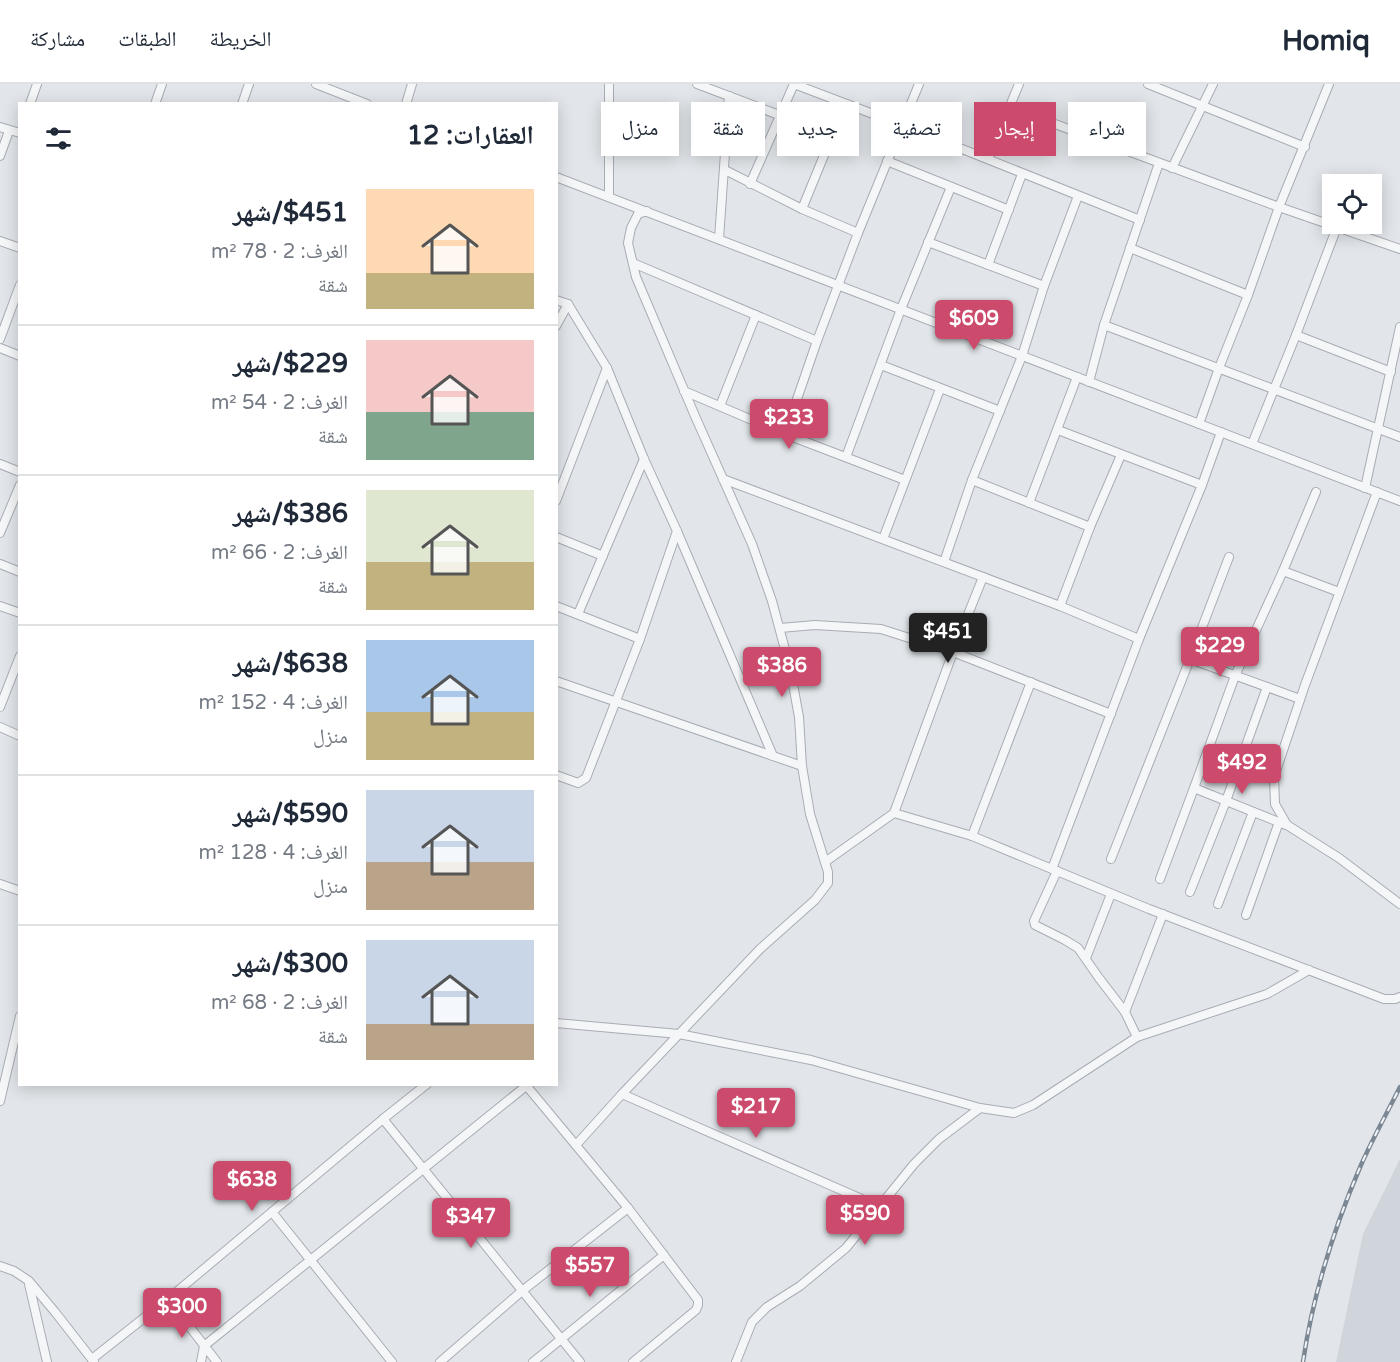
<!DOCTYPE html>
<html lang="ar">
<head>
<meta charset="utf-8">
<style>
  body { margin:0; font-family:"Varela Round","Noto Naskh Arabic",sans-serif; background:#f6f6f7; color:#1f2937; direction:rtl; height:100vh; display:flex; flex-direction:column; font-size:22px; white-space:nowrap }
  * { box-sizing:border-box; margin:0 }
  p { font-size:20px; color:#747a83 }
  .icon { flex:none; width:33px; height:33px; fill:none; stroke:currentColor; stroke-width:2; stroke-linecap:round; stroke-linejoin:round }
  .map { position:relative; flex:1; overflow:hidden; direction:ltr }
  .panel { position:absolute; left:18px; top:18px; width:540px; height:984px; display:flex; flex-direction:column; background:#fff; border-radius:0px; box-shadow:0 3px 15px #0003; direction:rtl }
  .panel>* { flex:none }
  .banner { position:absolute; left:576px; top:18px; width:570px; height:54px; direction:rtl; display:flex; gap:12px }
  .controls { position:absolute; left:1322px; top:90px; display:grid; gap:12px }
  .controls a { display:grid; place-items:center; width:60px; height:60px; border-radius:0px; background:#fff; box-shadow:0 3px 15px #0003; font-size:30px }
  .price { position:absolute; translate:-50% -51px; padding:0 14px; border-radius:6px; background:#cc4a6b; color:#fff; font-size:20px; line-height:39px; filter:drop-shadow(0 2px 3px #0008) }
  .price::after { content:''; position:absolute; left:50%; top:36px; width:18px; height:14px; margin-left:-9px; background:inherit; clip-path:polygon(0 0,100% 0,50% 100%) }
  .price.on { background:#222; color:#fff }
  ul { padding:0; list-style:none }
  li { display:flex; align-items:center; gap:18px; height:150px; padding:0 24px }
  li+li { border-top:2px solid #e0e1e3 }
  li span { display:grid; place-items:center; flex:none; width:168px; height:120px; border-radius:0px; color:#555 }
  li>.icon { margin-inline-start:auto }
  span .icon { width:72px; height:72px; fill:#fffc; stroke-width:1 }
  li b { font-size:26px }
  h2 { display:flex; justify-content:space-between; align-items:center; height:72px; padding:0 24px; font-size:26px }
  .pill { padding:0 21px; border-radius:0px; background:#fff; box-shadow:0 3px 15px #0003; font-size:21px; line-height:54px }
  .pill.on { background:#cc4a6b; color:#fff }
  header { display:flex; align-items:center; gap:36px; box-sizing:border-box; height:84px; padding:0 30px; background:#fff; border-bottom:2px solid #e0e1e3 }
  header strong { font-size:28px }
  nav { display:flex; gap:33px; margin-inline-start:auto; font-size:21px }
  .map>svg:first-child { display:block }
</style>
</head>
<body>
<header>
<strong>Homiq</strong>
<nav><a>الخريطة</a><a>الطبقات</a><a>مشاركة</a></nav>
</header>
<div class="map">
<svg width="1400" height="1278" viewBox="0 0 1400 1278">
  <rect width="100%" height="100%" fill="#e2e6ea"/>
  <path fill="#d0d5dc" d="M1400 1075V1278H1336L1363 1150Z"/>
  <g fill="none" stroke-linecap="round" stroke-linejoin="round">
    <defs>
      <g id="minor">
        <path d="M316 0 367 20"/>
        <path d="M697 0 779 31"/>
        <path d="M794 0 902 41 1140 136"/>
        <path d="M1148 0 1305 63"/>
        <path d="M30 20 37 0"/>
        <path d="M155 20 162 0"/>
        <path d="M242 20 249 0"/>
        <path d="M406 20 412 0"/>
        <path d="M1009 23 1279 123 1400 165"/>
        <path d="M0 43 20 49"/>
        <path d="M0 72 9 47"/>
        <path d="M988 75 1019 0"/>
        <path d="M887 77 1009 126"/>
        <path d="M1172 84 1213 0"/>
        <path d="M725 86 802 125 858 149"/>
        <path d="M556 93 1400 417"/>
        <path d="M750 100 794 0"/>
        <path d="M609 113V0"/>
        <path d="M802 125 845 20"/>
        <path d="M719 155 729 12"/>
        <path d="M0 157 20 164"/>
        <path d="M928 158 1044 202"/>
        <path d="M1130 164 1248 211"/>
        <path d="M633 179 817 257"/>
        <path d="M988 181 1022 90"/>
        <path d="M556 216 568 220 607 284 644 375 677 447 773 672"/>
        <path d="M1104 241 1400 353"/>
        <path d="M556 242 568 220"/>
        <path d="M1296 251 1391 288"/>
        <path d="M0 255 20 201"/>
        <path d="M0 264 20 272"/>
        <path d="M881 281 1000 327"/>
        <path d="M1089 298 1104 241 1159 79"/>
        <path d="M684 307 785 350 905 396"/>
        <path d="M720 322 756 231"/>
        <path d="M1199 340 1219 284 1248 211 1279 123 1329 0"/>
        <path d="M1058 346 1202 401"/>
        <path d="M785 350 817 257 858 149 919 0"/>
        <path d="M1252 360 1296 251 1337 143"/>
        <path d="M846 373 901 225 951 103"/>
        <path d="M0 380 20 388"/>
        <path d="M723 395 1060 522 1139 555"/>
        <path d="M972 396 1090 443"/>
        <path d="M1365 404 1400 243"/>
        <path d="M1377 408 1305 601 1274 693 1275 720 1287 741 1339 774 1400 820"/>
        <path d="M556 417 607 284"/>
        <path d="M1029 419 1077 293"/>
        <path d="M0 449 20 401"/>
        <path d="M556 453 603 472"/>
        <path d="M883 455 940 305"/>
        <path d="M944 478 972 396 1022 272 1044 202 1078 112"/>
        <path d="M0 480 20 488"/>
        <path d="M1283 487 1339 508"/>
        <path d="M0 522 20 529"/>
        <path d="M556 522 640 555"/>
        <path d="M1060 522 1090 443 1121 371"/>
        <path d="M578 530 644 375"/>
        <path d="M780 544 815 541 881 545 953 568 1111 630"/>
        <path d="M1190 575 1300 615"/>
        <path d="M556 597 802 682"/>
        <path d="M0 623 20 572"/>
        <path d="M0 643 20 652"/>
        <path d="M556 691 578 699 586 694 640 555 677 447"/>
        <path d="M1194 704 1286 741"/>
        <path d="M894 729 953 568 983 493"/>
        <path d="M972 752 1031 598"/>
        <path d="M1111 775 1190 575 1229 473"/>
        <path d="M825 778 894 729 972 752 1149 825 1384 915H1395L1400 913"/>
        <path d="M1052 785 1139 555 1202 401 1221 348"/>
        <path d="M1057 787 1034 837 1035 841 1065 856 1078 864 1099 894 1125 928 1137 953"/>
        <path d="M1160 795 1194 704 1235 592 1283 487 1316 408"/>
        <path d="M0 800 20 807"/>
        <path d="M1190 808 1226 717 1267 603"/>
        <path d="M1218 820 1253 728"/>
        <path d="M1246 831 1279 738"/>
        <path d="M1086 874 1111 810"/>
        <path d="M1125 928 1163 830"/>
        <path d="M556 939 679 950 811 976 980 1024 1014 1029 1033 1021 1137 953 1267 910 1309 886"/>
        <path d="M525 1000 628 1124 698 1216V1221L696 1226 633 1278"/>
        <path d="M622 1010 880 1123"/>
        <path d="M0 1017 20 932"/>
        <path d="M383 1035 580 1278"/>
        <path d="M576 1061 622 1010 760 865 815 816 828 799V788L810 730 802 682 799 633 790 584 772 517 752 460 695 332 636 193 628 159 631 144 638 130 647 127"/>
        <path d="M272 1128 392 1278"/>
        <path d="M0 1182 14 1187 29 1197 55 1228 94 1278"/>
        <path d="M29 1200 47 1278"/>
        <path d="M168 1215 217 1278"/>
        <path d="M92 1275 168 1215 383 1035 427 1000"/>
        <path d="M201 1278 204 1262 526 1002"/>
        <path d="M440 1278 522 1207 628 1124"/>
        <path d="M533 1278 664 1171"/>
        <path d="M736 1278 752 1238 767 1223 800 1202 846 1164 914 1080 939 1055 980 1024"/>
      </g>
    </defs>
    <use href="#minor" stroke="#a7adb4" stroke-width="10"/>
    <use href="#minor" stroke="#f5f6f8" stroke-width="8"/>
    <defs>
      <path id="rail" d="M1303 1278C1313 1210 1334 1144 1361 1081 1373 1054 1387 1029 1400 1003"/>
    </defs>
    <use href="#rail" stroke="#7c8794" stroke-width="4.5"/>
    <use href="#rail" stroke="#f2f5f7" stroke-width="2" stroke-dasharray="7" stroke-linecap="butt"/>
  </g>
</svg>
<div class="controls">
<a><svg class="icon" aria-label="locate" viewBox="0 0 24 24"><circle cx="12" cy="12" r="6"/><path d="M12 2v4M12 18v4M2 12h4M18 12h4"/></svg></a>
</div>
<b class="price" style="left:974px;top:267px">$609</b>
<b class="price" style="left:789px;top:366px">$233</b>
<b class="price on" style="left:948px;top:580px">$451</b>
<b class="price" style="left:1220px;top:594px">$229</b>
<b class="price" style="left:782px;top:614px">$386</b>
<b class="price" style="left:1242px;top:711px">$492</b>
<b class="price" style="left:756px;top:1055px">$217</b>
<b class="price" style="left:252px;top:1128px">$638</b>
<b class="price" style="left:865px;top:1162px">$590</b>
<b class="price" style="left:471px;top:1165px">$347</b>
<b class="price" style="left:590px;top:1214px">$557</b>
<b class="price" style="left:182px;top:1255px">$300</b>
<div class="banner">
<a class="pill">شراء</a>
<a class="pill on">إيجار</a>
<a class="pill">تصفية</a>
<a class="pill">جديد</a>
<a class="pill">شقة</a>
<a class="pill">منزل</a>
</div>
<section class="panel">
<h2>العقارات: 12<svg class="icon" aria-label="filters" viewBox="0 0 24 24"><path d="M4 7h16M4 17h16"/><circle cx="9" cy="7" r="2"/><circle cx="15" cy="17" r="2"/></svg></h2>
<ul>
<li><span style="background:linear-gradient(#ffd9b3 70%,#c2b280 0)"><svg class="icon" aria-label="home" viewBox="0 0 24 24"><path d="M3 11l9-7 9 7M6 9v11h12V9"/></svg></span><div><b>$451/شهر</b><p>الغرف: 2 · 78 m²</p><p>شقة</p></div></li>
<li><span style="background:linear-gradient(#f6c9c9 60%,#7fa58c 0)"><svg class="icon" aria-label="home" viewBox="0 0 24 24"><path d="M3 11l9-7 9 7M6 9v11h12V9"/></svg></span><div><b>$229/شهر</b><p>الغرف: 2 · 54 m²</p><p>شقة</p></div></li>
<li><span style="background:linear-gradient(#dfe7d0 60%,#c2b280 0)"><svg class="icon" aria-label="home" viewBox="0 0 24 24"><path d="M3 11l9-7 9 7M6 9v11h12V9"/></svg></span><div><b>$386/شهر</b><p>الغرف: 2 · 66 m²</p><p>شقة</p></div></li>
<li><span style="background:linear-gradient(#a9c7e8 60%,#c2b280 0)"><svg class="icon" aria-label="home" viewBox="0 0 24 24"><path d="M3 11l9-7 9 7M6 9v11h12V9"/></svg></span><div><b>$638/شهر</b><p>الغرف: 4 · 152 m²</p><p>منزل</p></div></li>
<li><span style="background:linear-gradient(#c9d6e8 60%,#b9a48a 0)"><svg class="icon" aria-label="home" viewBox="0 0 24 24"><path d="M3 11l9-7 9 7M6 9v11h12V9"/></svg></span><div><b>$590/شهر</b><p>الغرف: 4 · 128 m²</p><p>منزل</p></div></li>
<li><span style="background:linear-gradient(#c9d6e8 70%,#b9a48a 0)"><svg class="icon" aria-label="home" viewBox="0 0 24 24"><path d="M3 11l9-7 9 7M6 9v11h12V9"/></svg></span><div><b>$300/شهر</b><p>الغرف: 2 · 68 m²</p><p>شقة</p></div></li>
</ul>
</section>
</div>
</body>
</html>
